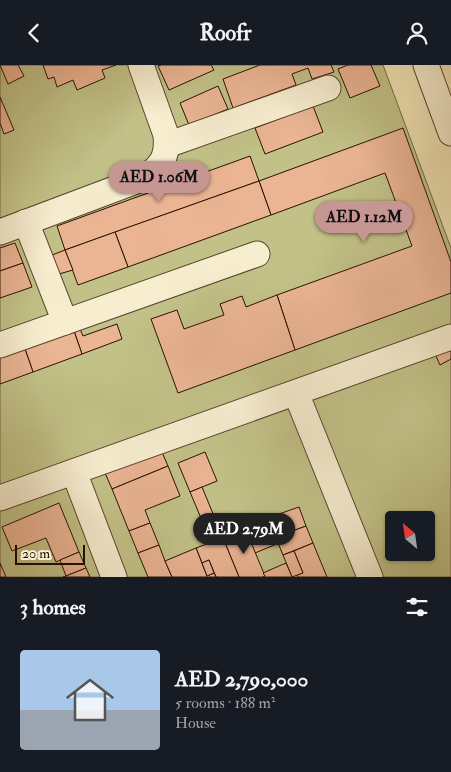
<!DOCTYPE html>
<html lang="en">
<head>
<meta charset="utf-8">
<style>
  body { margin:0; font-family:"IM FELL Double Pica",serif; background:#242831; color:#f1f3f6; height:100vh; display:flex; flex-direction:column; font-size:19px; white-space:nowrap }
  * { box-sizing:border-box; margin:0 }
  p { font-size:16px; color:#9ea1a6 }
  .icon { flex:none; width:28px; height:28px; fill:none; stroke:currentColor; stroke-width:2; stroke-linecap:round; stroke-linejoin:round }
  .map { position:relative; height:512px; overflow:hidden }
  .panel { display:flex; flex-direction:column; background:#171b24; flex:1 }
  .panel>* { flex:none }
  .needle { width:32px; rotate:331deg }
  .buttons { position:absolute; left:385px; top:446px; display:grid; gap:10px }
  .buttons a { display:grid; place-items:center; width:50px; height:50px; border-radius:5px; background:#171b24; box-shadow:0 1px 4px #0004; font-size:25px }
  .scale { position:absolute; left:15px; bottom:12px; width:70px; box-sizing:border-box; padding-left:5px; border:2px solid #291000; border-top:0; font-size:14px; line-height:18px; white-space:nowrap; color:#291000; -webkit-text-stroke:4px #f7eed0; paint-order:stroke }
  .price { position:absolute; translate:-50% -42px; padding:0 11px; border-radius:18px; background:#c59692; color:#111; font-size:16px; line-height:32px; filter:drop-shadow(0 1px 2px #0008) }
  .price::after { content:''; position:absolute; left:50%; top:30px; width:15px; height:11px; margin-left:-8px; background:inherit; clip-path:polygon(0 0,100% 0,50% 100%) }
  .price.on { background:#222; color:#fff }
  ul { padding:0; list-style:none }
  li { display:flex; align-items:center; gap:15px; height:125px; padding:0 20px }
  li+li { border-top:1px solid #363941 }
  li span { display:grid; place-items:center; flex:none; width:140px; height:100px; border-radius:5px; color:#555 }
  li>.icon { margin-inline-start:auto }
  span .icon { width:60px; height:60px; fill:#fffc; stroke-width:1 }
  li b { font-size:21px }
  h2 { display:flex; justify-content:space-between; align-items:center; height:60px; padding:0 20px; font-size:21px }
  header { display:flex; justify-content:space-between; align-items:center; height:65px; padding:0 20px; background:#171b24; font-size:22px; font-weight:700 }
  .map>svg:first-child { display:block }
</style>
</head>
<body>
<header><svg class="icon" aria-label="back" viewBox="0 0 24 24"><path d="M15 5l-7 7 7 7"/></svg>Roofr<svg class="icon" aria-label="person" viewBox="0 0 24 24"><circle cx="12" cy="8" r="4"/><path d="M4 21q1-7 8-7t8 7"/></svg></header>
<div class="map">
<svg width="451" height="512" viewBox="0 0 451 512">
  <rect width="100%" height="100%" fill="#f2e5b6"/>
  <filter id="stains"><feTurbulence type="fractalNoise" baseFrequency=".004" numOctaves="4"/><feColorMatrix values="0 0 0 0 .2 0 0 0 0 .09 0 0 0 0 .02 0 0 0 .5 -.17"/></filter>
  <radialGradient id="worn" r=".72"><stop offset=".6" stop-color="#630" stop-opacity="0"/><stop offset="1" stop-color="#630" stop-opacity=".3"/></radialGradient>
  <path fill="#c2c288" stroke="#766944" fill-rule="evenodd" d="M0 0H383L451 183V512H0ZM394 455H426V488H394Z"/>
  <g fill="#ebb594" stroke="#291000">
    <path d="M0 0H18L24 11 8 19Z"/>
    <path d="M43 0H116L102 5 105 13 77 25 73 15 57 22 54 12 48 14Z"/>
    <path d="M161 0H211L214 5 169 25 158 1Z"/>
    <path d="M260 0H331L334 7 312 14 308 3 292 9 296 20 233 43 223 14Z"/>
    <path d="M348 0H371L380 21 350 33 338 4Z"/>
    <path d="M218 21 228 44 189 60 180 38Z"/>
    <path d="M0 32 14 65 4 69 0 58Z"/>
    <path d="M313 41 323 67 265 89 255 63Z"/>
    <path d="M403 63 451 197V228L295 285 277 230 412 181 385 108 271 150 259 116Z"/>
    <path d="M250 91 259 116 65 185 57 161Z"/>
    <path d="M259 116 271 150 128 202 115 167Z"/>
    <path d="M115 167 128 202 78 220 65 185Z"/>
    <path d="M15 178 23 198 0 206V183Z"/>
    <path d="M65 185 73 205 59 209 52 190Z"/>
    <path d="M23 198 32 222 0 233V206Z"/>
    <path d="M277 230 295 285 178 328 151 254 177 245 184 264 224 250 220 239 242 231 246 242Z"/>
    <path d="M117 259 122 274 82 289 74 266 80 264 83 271Z"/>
    <path d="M74 266 82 289 33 307 25 284Z"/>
    <path d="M449 283 451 287V294L440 300 435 289Z"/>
    <path d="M25 284 33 307 0 319V293Z"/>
    <path d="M161 385 168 401 112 424 105 408Z"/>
    <path d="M205 387 217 416 190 427 178 398Z"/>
    <path d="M168 401 180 431 145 445 150 458 129 466 112 424Z"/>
    <path d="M202 422 223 473 211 477 190 427Z"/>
    <path d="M59 438 79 487 56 497 46 473 12 486 2 462Z"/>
    <path d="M299 442 306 461 287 468 279 449Z"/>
    <path d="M279 449 287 468 306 461 313 478 283 490 268 454Z"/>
    <path d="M268 454 279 478 255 488 245 463Z"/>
    <path d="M150 458 159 480 138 488 129 466Z"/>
    <path d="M245 463 265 511 263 512H239L223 473Z"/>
    <path d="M223 473 239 512H216L209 495 202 498 196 483Z"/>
    <path d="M313 478 327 512H298L297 510 303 508 294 486Z"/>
    <path d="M159 480 165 496 172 512H148L138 488Z"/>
    <path d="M196 483 207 511 214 508 216 512H172L165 496Z"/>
    <path d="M294 486 303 508 292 512 283 490Z"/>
    <path d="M79 487 86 503 66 511 60 495Z"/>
    <path d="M209 495 214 508 207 511 202 498Z"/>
    <path d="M0 498 6 512H0Z"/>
    <path d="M286 498 292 512H263L265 511 263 508Z"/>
    <path d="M86 503 90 512H63L66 511Z"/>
  </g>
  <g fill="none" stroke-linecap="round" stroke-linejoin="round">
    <defs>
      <g id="minor">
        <path d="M426 0 451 68"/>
        <path d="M167 80 328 23"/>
        <path d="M26 157 65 257"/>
        <path d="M0 167 144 113C162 101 168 92 166 70L141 0"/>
        <path d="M0 280 257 189"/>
        <path d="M296 328 370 512"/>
        <path d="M74 407 114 512"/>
        <path d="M0 433 451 272"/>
      </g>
    </defs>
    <use href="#minor" stroke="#5b452e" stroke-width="27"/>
    <use href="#minor" stroke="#f7eed0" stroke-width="25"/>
  </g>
  <rect width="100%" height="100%" filter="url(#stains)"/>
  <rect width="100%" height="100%" fill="url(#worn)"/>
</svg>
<div class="buttons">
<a><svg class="needle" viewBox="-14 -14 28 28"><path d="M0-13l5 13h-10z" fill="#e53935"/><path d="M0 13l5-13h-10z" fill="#9ea1a6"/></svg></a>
</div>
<div class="scale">20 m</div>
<b class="price" style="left:159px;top:138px">AED 1.06M</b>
<b class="price" style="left:364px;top:178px">AED 1.12M</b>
<b class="price on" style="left:244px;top:490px">AED 2.79M</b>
</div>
<section class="panel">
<h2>3 homes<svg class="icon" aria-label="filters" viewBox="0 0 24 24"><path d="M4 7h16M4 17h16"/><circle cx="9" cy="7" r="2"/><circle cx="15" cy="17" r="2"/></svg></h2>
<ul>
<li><span style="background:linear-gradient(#a9c7e8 60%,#9aa5b1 0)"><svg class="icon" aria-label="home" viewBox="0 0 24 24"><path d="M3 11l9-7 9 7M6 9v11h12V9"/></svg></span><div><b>AED 2,790,000</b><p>5 rooms · 188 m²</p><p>House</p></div></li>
</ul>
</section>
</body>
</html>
